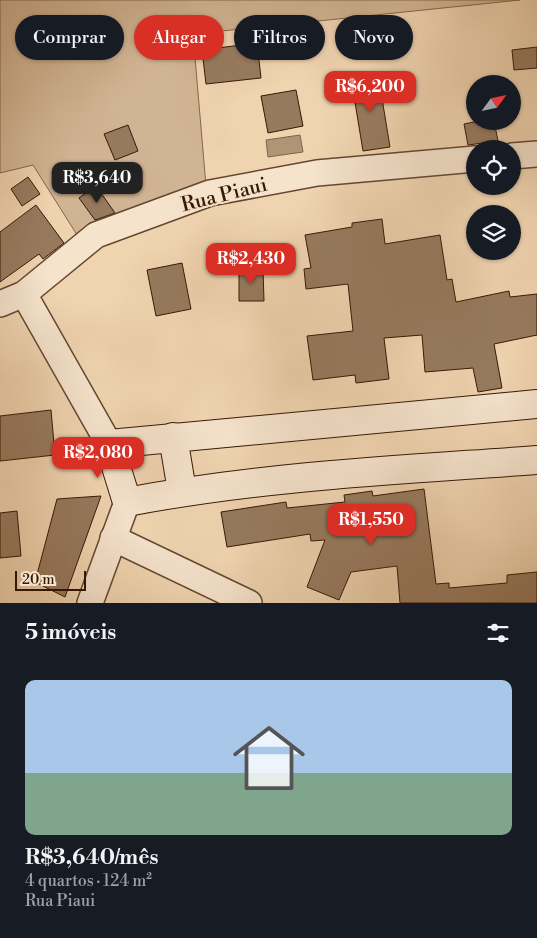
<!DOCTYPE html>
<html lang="pt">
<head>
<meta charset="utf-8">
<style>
  body { margin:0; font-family:"Libre Bodoni",serif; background:#20242c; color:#f1f3f6; height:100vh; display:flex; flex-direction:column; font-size:19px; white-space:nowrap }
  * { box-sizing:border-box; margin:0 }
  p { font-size:16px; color:#9ea1a6 }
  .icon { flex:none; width:28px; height:28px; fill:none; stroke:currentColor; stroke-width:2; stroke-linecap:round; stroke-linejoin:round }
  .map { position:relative; height:603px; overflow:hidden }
  .side { display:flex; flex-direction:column; background:#171b24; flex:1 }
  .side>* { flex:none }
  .hud { position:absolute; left:15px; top:15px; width:508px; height:45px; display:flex; gap:10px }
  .needle { width:32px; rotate:57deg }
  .tools { position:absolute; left:466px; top:75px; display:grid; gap:10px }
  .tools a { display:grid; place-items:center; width:55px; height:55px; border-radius:50%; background:#171b24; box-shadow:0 1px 4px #0004; font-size:25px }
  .scale { position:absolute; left:15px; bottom:12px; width:71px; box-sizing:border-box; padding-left:5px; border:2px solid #371806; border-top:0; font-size:14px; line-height:18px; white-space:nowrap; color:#371806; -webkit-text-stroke:4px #f5e3cc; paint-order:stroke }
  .price { position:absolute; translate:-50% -42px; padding:0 11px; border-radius:10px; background:#d93025; color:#fff; font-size:16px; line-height:32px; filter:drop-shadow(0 1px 2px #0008) }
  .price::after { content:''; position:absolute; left:50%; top:30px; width:15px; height:11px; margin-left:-8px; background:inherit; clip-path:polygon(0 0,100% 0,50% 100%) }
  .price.current { background:#222; color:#fff }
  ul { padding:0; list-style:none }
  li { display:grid; align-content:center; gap:10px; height:265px; padding:0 25px }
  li+li { border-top:1px solid #363941 }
  li span { display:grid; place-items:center; height:155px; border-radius:10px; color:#555 }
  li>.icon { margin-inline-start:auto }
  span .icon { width:90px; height:90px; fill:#fffc; stroke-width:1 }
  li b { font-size:21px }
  h2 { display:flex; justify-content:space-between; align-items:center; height:60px; padding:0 25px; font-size:21px }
  .pill { padding:0 18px; border-radius:22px; background:#171b24; box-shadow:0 1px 4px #0004; font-size:18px; line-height:45px }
  .pill.current { background:#d93025; color:#fff }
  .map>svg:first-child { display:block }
</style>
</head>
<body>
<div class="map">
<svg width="537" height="603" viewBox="0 0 537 603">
  <rect width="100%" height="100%" fill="#f0d4b0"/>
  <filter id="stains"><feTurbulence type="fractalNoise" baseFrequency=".004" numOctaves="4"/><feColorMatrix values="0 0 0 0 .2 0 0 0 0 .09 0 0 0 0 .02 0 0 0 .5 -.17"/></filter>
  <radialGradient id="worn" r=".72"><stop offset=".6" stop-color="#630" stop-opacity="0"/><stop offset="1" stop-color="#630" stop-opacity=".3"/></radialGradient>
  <path fill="#d1b493" stroke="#84664c" d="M0 0H520L193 34 206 186 79 238 33 165 0 173Z"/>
  <path fill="#b19476" stroke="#806249" d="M300 135 303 152 268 157 266 140Z"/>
  <g fill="#977a5e" stroke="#371806">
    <path d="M257 43 261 78 206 84 202 50Z"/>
    <path d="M537 47V68L514 70 512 50Z"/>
    <path d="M378 74 390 147 363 151 351 78Z"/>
    <path d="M296 90 303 126 268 133 261 96Z"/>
    <path d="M479 121H494L498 141 468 145 464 124Z"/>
    <path d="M128 125 138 151 115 160 104 134Z"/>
    <path d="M28 177 40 194 22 206 11 189Z"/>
    <path d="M96 186 115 213 95 220 79 198Z"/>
    <path d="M36 205 64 243 43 259 39 254 0 282V232Z"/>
    <path d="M382 219 385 244 440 235 447 280 452 279 456 302 509 291 510 297 537 294V335L494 344 502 388 478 392 473 368 425 372 422 335 384 338 389 379 356 383 355 375 313 380 307 336 353 331 348 284 306 289 304 269 311 268 305 235 352 227V223Z"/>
    <path d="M182 263 191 309 156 316 147 270Z"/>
    <path d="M239 269H263L264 301H239Z"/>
    <path d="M51 410 55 455 0 461V416Z"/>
    <path d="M424 489 436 584 449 583V588L507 583V575L537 572V603H400L397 566 351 572 339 600 307 587 325 540 311 541 310 534 227 547 221 512 286 502 287 508 345 502 344 495 372 491 373 496Z"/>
    <path d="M101 496 65 597 35 582 57 499Z"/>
    <path d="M17 511 21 556 0 558V513Z"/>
  </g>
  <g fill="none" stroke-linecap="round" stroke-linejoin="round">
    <defs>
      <g id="street">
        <path d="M512 156 537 154"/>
        <path d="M24 294 109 444"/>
        <path d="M0 304 24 294 96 235 210 193 317 173 475 159"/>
        <path d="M113 538 249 603"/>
        <path d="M90 603 127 502"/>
      </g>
      <g id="secondary">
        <path d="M537 404 109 444 127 502C262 476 400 470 537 460"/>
        <path d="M173 437 182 491"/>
      </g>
    </defs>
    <use href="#street" stroke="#654730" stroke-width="28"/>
    <use href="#secondary" stroke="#371806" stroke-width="30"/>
    <use href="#street" stroke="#f5e3cc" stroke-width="25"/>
    <use href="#secondary" stroke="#f5e3cc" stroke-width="28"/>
  </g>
  <g text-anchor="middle" stroke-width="4" stroke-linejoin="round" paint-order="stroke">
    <g font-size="20" fill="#371806" stroke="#f5e3cc">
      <text transform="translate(224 194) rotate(-14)" y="7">Rua Piaui</text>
    </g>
  </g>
  <rect width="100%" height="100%" filter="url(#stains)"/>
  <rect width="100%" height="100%" fill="url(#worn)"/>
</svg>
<div class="tools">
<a><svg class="needle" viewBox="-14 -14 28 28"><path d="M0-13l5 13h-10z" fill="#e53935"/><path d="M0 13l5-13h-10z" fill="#9ea1a6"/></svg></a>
<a><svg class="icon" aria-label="locate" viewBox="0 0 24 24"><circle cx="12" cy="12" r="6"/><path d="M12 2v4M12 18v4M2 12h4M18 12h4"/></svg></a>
<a><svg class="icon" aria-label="layers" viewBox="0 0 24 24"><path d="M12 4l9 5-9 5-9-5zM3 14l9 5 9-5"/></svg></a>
</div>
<div class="scale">20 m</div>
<b class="price" style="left:370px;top:113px">R$6,200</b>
<b class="price current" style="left:97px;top:204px">R$3,640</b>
<b class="price" style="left:251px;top:285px">R$2,430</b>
<b class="price" style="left:98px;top:479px">R$2,080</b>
<b class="price" style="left:371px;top:546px">R$1,550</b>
<div class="hud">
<a class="pill">Comprar</a>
<a class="pill current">Alugar</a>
<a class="pill">Filtros</a>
<a class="pill">Novo</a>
</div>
</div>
<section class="side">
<h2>5 imóveis<svg class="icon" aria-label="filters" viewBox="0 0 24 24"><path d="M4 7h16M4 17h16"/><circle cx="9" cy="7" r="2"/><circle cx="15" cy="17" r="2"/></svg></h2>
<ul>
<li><span style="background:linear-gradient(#a9c7e8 60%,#7fa58c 0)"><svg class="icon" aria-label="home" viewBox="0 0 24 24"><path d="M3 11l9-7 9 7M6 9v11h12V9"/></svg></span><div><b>R$3,640/mês</b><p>4 quartos · 124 m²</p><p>Rua Piaui</p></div></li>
</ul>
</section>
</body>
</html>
